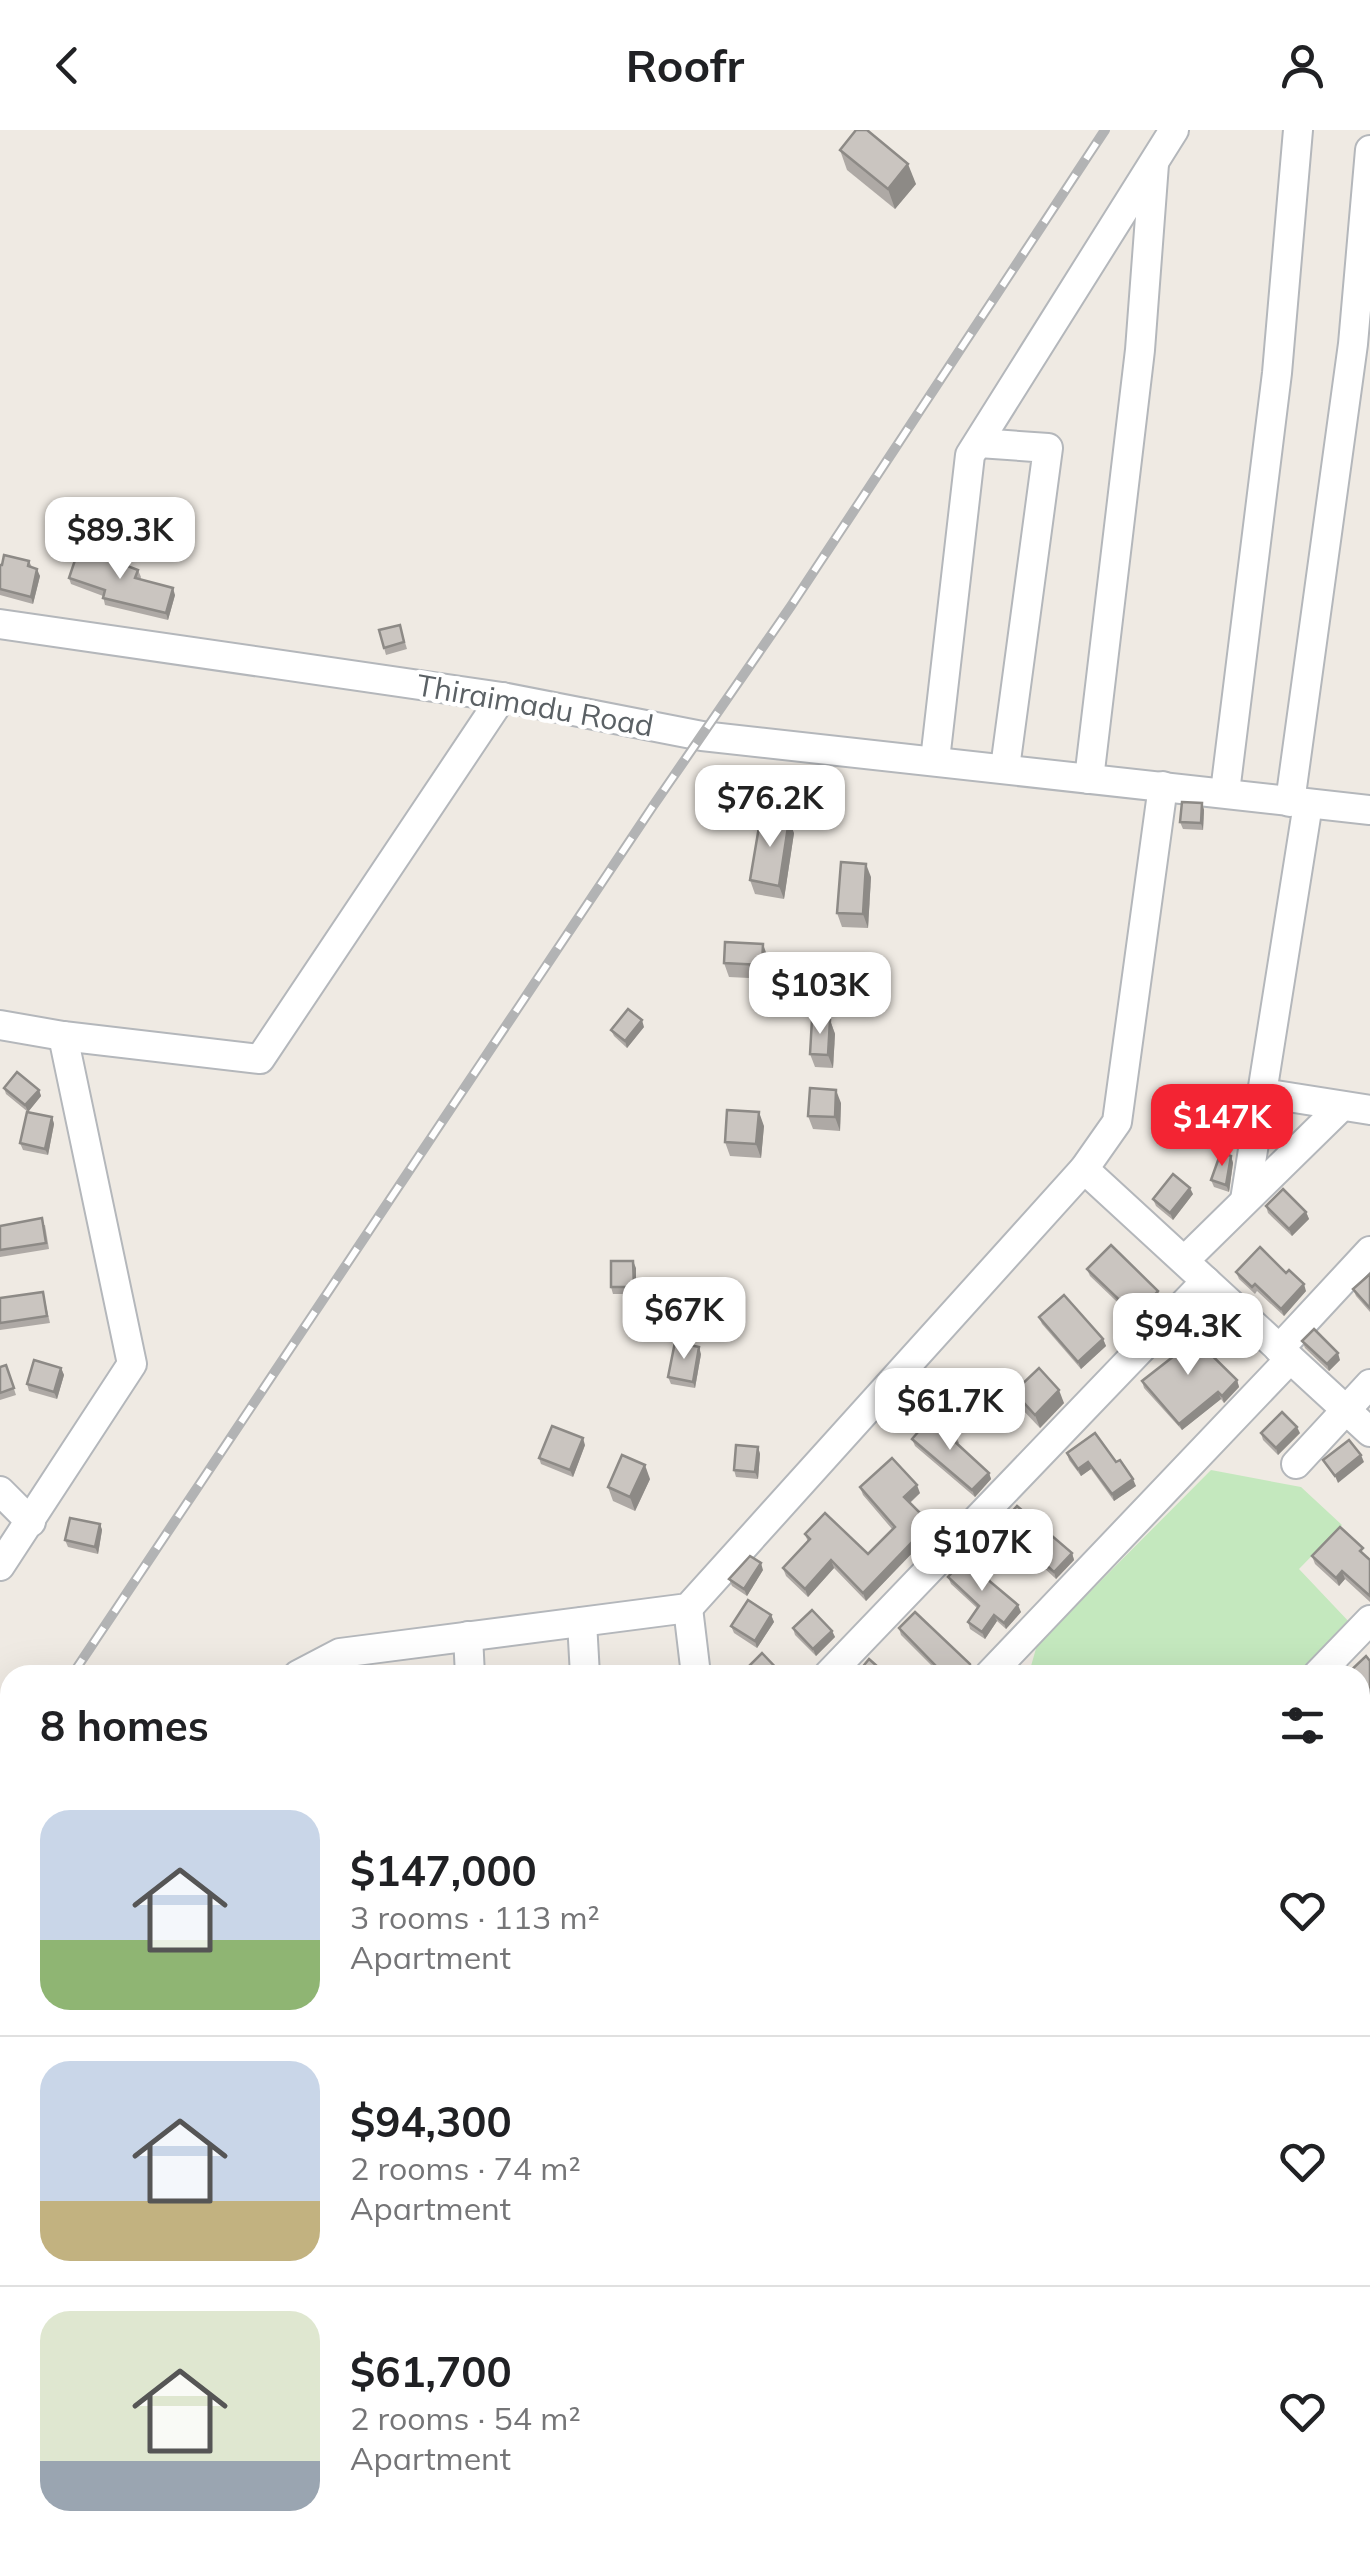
<!DOCTYPE html>
<html lang="en">
<head>
<meta charset="utf-8">
<style>
  body { margin:0; font-family:Mulish,sans-serif; background:#f6f6f6; color:#202124; height:100vh; display:flex; flex-direction:column; font-size:38px; white-space:nowrap }
  * { box-sizing:border-box; margin:0 }
  p { font-size:32px; color:#757577 }
  .icon { flex:none; width:55px; height:55px; fill:none; stroke:currentColor; stroke-width:2; stroke-linecap:round; stroke-linejoin:round }
  .map { position:relative; flex:1; overflow:hidden }
  .sheet { position:absolute; left:0px; top:1535px; width:1370px; height:892px; display:flex; flex-direction:column; background:#fff; border-radius:30px 30px 0 0; box-shadow:0 10px 40px #0002 }
  .sheet>* { flex:none }
  .price { position:absolute; translate:-50% -85px; padding:0 22px; border-radius:20px; background:#fff; color:#222; font-size:32px; line-height:65px; filter:drop-shadow(0 2px 5px #0008) }
  .price::after { content:''; position:absolute; left:50%; top:60px; width:30px; height:22px; margin-left:-15px; background:inherit; clip-path:polygon(0 0,100% 0,50% 100%) }
  .price.current { background:#f32433; color:#fff }
  ul { padding:0; list-style:none }
  li { display:flex; align-items:center; gap:30px; height:250px; padding:0 40px }
  li+li { border-top:2px solid #e0e0e0 }
  li span { display:grid; place-items:center; flex:none; width:280px; height:200px; border-radius:30px; color:#555 }
  li>.icon { margin-inline-start:auto }
  span .icon { width:120px; height:120px; fill:#fffc; stroke-width:1 }
  li b { font-size:42px }
  h2 { display:flex; justify-content:space-between; align-items:center; height:120px; padding:0 40px; font-size:42px }
  header { display:flex; justify-content:space-between; align-items:center; height:130px; padding:0 40px; background:#fff; font-size:45px; font-weight:700 }
  .map>svg:first-child { display:block }
</style>
</head>
<body>
<header><svg class="icon" aria-label="back" viewBox="0 0 24 24"><path d="M15 5l-7 7 7 7"/></svg>Roofr<svg class="icon" aria-label="person" viewBox="0 0 24 24"><circle cx="12" cy="8" r="4"/><path d="M4 21q1-7 8-7t8 7"/></svg></header>
<div class="map">
<svg width="1370" height="2426" viewBox="0 0 1370 2426">
  <rect width="100%" height="100%" fill="#efeae3"/>
  <path fill="#fddee0" d="M10 1820V2245L0 2246V1834Z"/>
  <path fill="#c4e8be" d="M1211 1340 1301 1357 1342 1395 1299 1439 1352 1495 1303 1545H1041L1031 1536 1037 1515Z"/>
  <g fill="none" stroke-linecap="round" stroke-linejoin="round">
    <defs>
      <g id="minor">
        <path d="M979 313 1048 318 1005 638"/>
        <path d="M0 494 502 567 702 606 1370 680"/>
        <path d="M935 630 970 325 1174 0"/>
        <path d="M1089 649 1140 220 1154 34"/>
        <path d="M1225 662 1277 243 1298 0"/>
        <path d="M1290 672 1353 214 1370 20"/>
        <path d="M0 895 63 906 260 929 502 567"/>
        <path d="M1263 963 1370 980"/>
        <path d="M1084 1039 1370 1302"/>
        <path d="M1245 1070 1308 674"/>
        <path d="M1185 1130 1342 976"/>
        <path d="M1279 1219 1370 1121"/>
        <path d="M1296 1334 1370 1254"/>
        <path d="M0 1361 31 1392"/>
        <path d="M0 1436 132 1234 63 906"/>
        <path d="M688 1478 696 1545"/>
        <path d="M582 1492 585 1545"/>
        <path d="M468 1506 470 1545"/>
        <path d="M298 1545 340 1523 688 1478 1084 1039 1117 992 1163 656"/>
        <path d="M828 1545 1206 1151"/>
        <path d="M989 1545 1290 1229"/>
        <path d="M1317 1545 1370 1490"/>
        <path d="M1360 1673 1370 1663"/>
        <path d="M1360 1761 1370 1776"/>
        <path d="M1360 1954 1370 1946"/>
        <path d="M1360 2321 1370 2314"/>
        <path d="M175 2418 176 2426"/>
        <path d="M290 2418 291 2426"/>
        <path d="M411 2418 412 2426"/>
        <path d="M531 2418 532 2426"/>
        <path d="M645 2418 646 2426"/>
        <path d="M940 2418 945 2426"/>
        <path d="M689 2426 702 2418"/>
        <path d="M970 2426 982 2418"/>
        <path d="M1199 2426 1212 2418"/>
      </g>
    </defs>
    <use href="#minor" stroke="#b4b7bb" stroke-width="32"/>
    <use href="#minor" stroke="#fff" stroke-width="28"/>
    <defs>
      <g id="rail">
        <path d="M72 1545 653 676 791 476 1105 0"/>
        <path d="M0 1650 10 1635"/>
      </g>
    </defs>
    <use href="#rail" stroke="#b2b3b4" stroke-width="10"/>
    <use href="#rail" stroke="#fff" stroke-width="6" stroke-dasharray="19" stroke-linecap="butt"/>
  </g>
  <g fill="#aea9a5">
    <path d="M840 20 916 54 895 79 847 40Z"/>
    <path d="M29 431 32 437 40 446 33 474 0 465V435Z"/>
    <path d="M138 440 141 447 140 450 175 465 168 490 105 475 103 466 71 454 69 448Z"/>
    <path d="M379 500 402 502 407 519 386 525Z"/>
    <path d="M1202 673 1204 680 1203 700 1183 699 1180 692Z"/>
    <path d="M794 703 784 769 755 764 750 750Z"/>
    <path d="M871 747 868 798 842 797 837 783Z"/>
    <path d="M768 828 767 849 729 847 724 833Z"/>
    <path d="M830 890 835 904 833 938 815 937 810 924Z"/>
    <path d="M644 897 627 918 614 906 611 900Z"/>
    <path d="M4 958 39 960 41 966 28 982 52 987 54 994 48 1025 23 1020 20 1013 28 982 6 964Z"/>
    <path d="M841 973 840 1001 813 999 808 986Z"/>
    <path d="M764 996 761 1028 730 1026 725 1012Z"/>
    <path d="M1231 1026 1233 1033 1229 1062 1214 1057 1211 1050Z"/>
    <path d="M1193 1064 1173 1090 1156 1076 1153 1069Z"/>
    <path d="M1266 1076 1306 1082 1309 1089 1292 1106 1268 1083Z"/>
    <path d="M45 1095 49 1119 0 1127V1096Z"/>
    <path d="M636 1138V1164H613L611 1157Z"/>
    <path d="M1087 1139 1160 1168 1138 1192 1090 1146Z"/>
    <path d="M1236 1142 1306 1161 1284 1186 1257 1161 1255 1164 1239 1149Z"/>
    <path d="M1370 1144V1182L1356 1166 1353 1159Z"/>
    <path d="M43 1162 50 1193 0 1200V1168Z"/>
    <path d="M1039 1187 1103 1209 1106 1216 1081 1239 1042 1194Z"/>
    <path d="M1302 1211 1340 1230 1329 1241 1305 1218Z"/>
    <path d="M1170 1212 1237 1250 1239 1257 1224 1273 1221 1269 1182 1300 1144 1258 1142 1251 1177 1224 1172 1219Z"/>
    <path d="M701 1224 695 1258 671 1254 668 1247Z"/>
    <path d="M6 1235 16 1265 0 1270V1237Z"/>
    <path d="M61 1238 64 1245 57 1269 29 1261 27 1254Z"/>
    <path d="M1014 1262 1064 1273 1040 1298 1018 1275Z"/>
    <path d="M1261 1303H1300L1278 1325 1263 1310Z"/>
    <path d="M956 1306 959 1313 957 1314 989 1343 991 1349 975 1367 915 1316 912 1309Z"/>
    <path d="M585 1315 573 1347 541 1334 539 1328Z"/>
    <path d="M758 1317 760 1324 758 1349 736 1347 734 1340Z"/>
    <path d="M1067 1323 1116 1332 1136 1356 1114 1371 1091 1339 1081 1346 1069 1330Z"/>
    <path d="M650 1349 635 1381 613 1371 608 1357Z"/>
    <path d="M860 1357 920 1363 910 1373 937 1406 920 1423 916 1419 866 1471 834 1438 808 1467 786 1446 783 1438 808 1412 805 1404 868 1424 892 1399 863 1365Z"/>
    <path d="M100 1394 102 1400 98 1424 68 1417 65 1410Z"/>
    <path d="M1001 1394 1072 1423 1074 1430 1056 1449 1003 1400Z"/>
    <path d="M1312 1426H1366L1370 1430V1472L1345 1449 1339 1456 1315 1434Z"/>
    <path d="M763 1440 747 1466 732 1456 729 1449Z"/>
    <path d="M989 1446 991 1452 1021 1482 1006 1499 997 1491 985 1509 970 1499 968 1492 977 1478 951 1454 948 1447Z"/>
    <path d="M771 1485 774 1492 757 1518 734 1503 731 1496Z"/>
    <path d="M793 1498 832 1501 835 1507 816 1526 795 1505Z"/>
    <path d="M899 1498 972 1541 933 1537 901 1505Z"/>
    <path d="M1370 1531V1625L1360 1616V1545Z"/>
    <path d="M1360 1704 1369 1712 1370 1710V1748L1360 1742Z"/>
    <path d="M1370 1824V1901L1360 1887V1832Z"/>
  </g>
  <g fill="#8d8a86">
    <path d="M908 34 916 54 895 79 888 59Z"/>
    <path d="M37 439 40 446 33 474 31 467Z"/>
    <path d="M173 458 175 465 168 490 166 483Z"/>
    <path d="M1202 673 1204 680 1203 700 1201 693Z"/>
    <path d="M789 690 794 703 784 769 779 756Z"/>
    <path d="M866 734 871 747 868 798 863 784Z"/>
    <path d="M763 814 768 828 767 849 762 835Z"/>
    <path d="M642 890 644 897 627 918 625 911Z"/>
    <path d="M830 890 835 904 833 938 828 925Z"/>
    <path d="M39 960 41 966 28 982 25 975Z"/>
    <path d="M836 960 841 973 840 1001 835 987Z"/>
    <path d="M759 982 764 996 761 1028 756 1014Z"/>
    <path d="M52 987 54 994 48 1025 45 1019Z"/>
    <path d="M1231 1026 1233 1033 1229 1062 1226 1055Z"/>
    <path d="M1190 1058 1193 1064 1173 1090 1170 1083Z"/>
    <path d="M1306 1082 1309 1089 1292 1106 1289 1099Z"/>
    <path d="M633 1131 636 1138V1164L634 1157Z"/>
    <path d="M1304 1154 1306 1161 1284 1186 1281 1179Z"/>
    <path d="M1158 1161 1160 1168 1138 1192 1136 1186Z"/>
    <path d="M1103 1209 1106 1216 1081 1239 1078 1232Z"/>
    <path d="M699 1217 701 1224 695 1258 693 1252Z"/>
    <path d="M1338 1223 1340 1230 1329 1241 1327 1234Z"/>
    <path d="M61 1238 64 1245 57 1269 54 1262Z"/>
    <path d="M1237 1250 1239 1257 1224 1273 1222 1266Z"/>
    <path d="M1059 1260 1064 1273 1040 1298 1035 1285Z"/>
    <path d="M1218 1262 1221 1269 1182 1300 1179 1294Z"/>
    <path d="M1297 1297 1300 1303 1278 1325 1276 1318Z"/>
    <path d="M583 1308 585 1315 573 1347 570 1340Z"/>
    <path d="M758 1317 760 1324 758 1349 755 1342Z"/>
    <path d="M1361 1325 1364 1332 1338 1353 1335 1346Z"/>
    <path d="M1088 1332 1091 1339 1081 1346 1078 1339Z"/>
    <path d="M645 1335 650 1349 635 1381 630 1367Z"/>
    <path d="M989 1343 991 1349 975 1367 972 1360Z"/>
    <path d="M1133 1349 1136 1356 1114 1371 1112 1364Z"/>
    <path d="M917 1355 920 1363 907 1375 904 1367Z"/>
    <path d="M100 1394 102 1400 98 1424 95 1417Z"/>
    <path d="M935 1398 937 1406 920 1423 918 1416Z"/>
    <path d="M913 1411 916 1419 866 1471 863 1463Z"/>
    <path d="M1072 1423 1074 1430 1056 1449 1054 1442Z"/>
    <path d="M831 1430 834 1438 808 1467 805 1459Z"/>
    <path d="M761 1433 763 1440 747 1466 744 1459Z"/>
    <path d="M1342 1441 1345 1449 1339 1456 1336 1448Z"/>
    <path d="M1018 1475 1021 1482 1006 1499 1004 1493Z"/>
    <path d="M771 1485 774 1492 757 1518 755 1511Z"/>
    <path d="M994 1485 997 1491 985 1509 982 1502Z"/>
    <path d="M832 1501 835 1507 816 1526 813 1519Z"/>
    <path d="M1367 2160 1370 2167 1360 2175V2166Z"/>
    <path d="M1363 2270 1367 2284 1360 2289V2272Z"/>
    <path d="M894 2418H913L902 2426H888L887 2423Z"/>
  </g>
  <g fill="#cac5c0" stroke="#8d8a86" stroke-width="2.5">
    <path d="M856 0H867L908 34 888 59 840 20Z"/>
    <path d="M79 418 138 440 135 448 173 458 166 483 103 468 105 460 69 448Z"/>
    <path d="M4 425 29 431 28 436 37 439 31 467 0 459V435H2Z"/>
    <path d="M400 495 404 512 384 518 379 500Z"/>
    <path d="M1182 672 1202 673 1201 693 1180 692Z"/>
    <path d="M761 685 789 690 779 756 750 750Z"/>
    <path d="M841 732 866 734 863 784 837 783Z"/>
    <path d="M725 812 763 814 762 835 724 833Z"/>
    <path d="M628 879 642 890 625 911 611 900Z"/>
    <path d="M812 889 830 890 828 925 810 924Z"/>
    <path d="M17 942 39 960 25 975 4 958Z"/>
    <path d="M810 958 836 960 835 987 808 986Z"/>
    <path d="M727 980 759 982 756 1014 725 1012Z"/>
    <path d="M27 982 52 987 45 1019 20 1013Z"/>
    <path d="M1221 1022 1231 1026 1226 1055 1211 1050Z"/>
    <path d="M1173 1044 1190 1058 1170 1083 1153 1069Z"/>
    <path d="M1283 1059 1306 1082 1289 1099 1266 1076Z"/>
    <path d="M42 1088 46 1113 0 1120V1096Z"/>
    <path d="M1111 1115 1158 1161 1136 1186 1087 1139Z"/>
    <path d="M1260 1117 1286 1143 1289 1140 1304 1154 1281 1179 1255 1154 1252 1157 1236 1142Z"/>
    <path d="M611 1131H633L634 1157H611Z"/>
    <path d="M1370 1144V1178L1353 1159Z"/>
    <path d="M43 1162 47 1186 0 1193V1168Z"/>
    <path d="M1064 1165 1103 1209 1078 1232 1039 1187Z"/>
    <path d="M1184 1198 1237 1250 1222 1266 1218 1262 1179 1294 1142 1251 1179 1222 1170 1212Z"/>
    <path d="M1314 1199 1338 1223 1327 1234 1302 1211Z"/>
    <path d="M675 1212 699 1217 693 1252 668 1247Z"/>
    <path d="M34 1230 61 1238 54 1262 27 1254Z"/>
    <path d="M6 1235 14 1258 0 1263V1237Z"/>
    <path d="M1039 1238 1059 1260 1035 1285 1014 1262Z"/>
    <path d="M1282 1282 1297 1297 1276 1318 1261 1303Z"/>
    <path d="M932 1286 956 1306 953 1310 989 1343 972 1360 912 1309Z"/>
    <path d="M552 1296 583 1308 570 1340 539 1328Z"/>
    <path d="M1095 1303 1116 1332 1120 1330 1133 1349 1112 1364 1088 1332 1078 1339 1067 1323Z"/>
    <path d="M1349 1310 1361 1325 1335 1346 1323 1330Z"/>
    <path d="M736 1315 758 1317 755 1342 734 1340Z"/>
    <path d="M622 1325 645 1335 630 1367 608 1357Z"/>
    <path d="M892 1328 917 1355 904 1367 935 1398 918 1416 913 1411 863 1463 831 1430 805 1459 783 1438 810 1409 805 1404 825 1383 868 1424 895 1397 860 1357Z"/>
    <path d="M1017 1376 1072 1423 1054 1442 1001 1394Z"/>
    <path d="M70 1388 100 1394 95 1417 65 1410Z"/>
    <path d="M1340 1397 1363 1418 1360 1421 1370 1430V1466L1342 1441 1336 1448 1312 1426Z"/>
    <path d="M750 1426 761 1433 744 1459 729 1449Z"/>
    <path d="M967 1426 989 1446 987 1449 1018 1475 1004 1493 994 1485 982 1502 968 1492 979 1476 948 1447Z"/>
    <path d="M748 1470 771 1485 755 1511 731 1496Z"/>
    <path d="M812 1480 832 1501 813 1519 793 1498Z"/>
    <path d="M915 1482 970 1534 971 1545H926L935 1535 899 1498Z"/>
    <path d="M762 1523 781 1543 779 1545H740Z"/>
    <path d="M1366 1526 1370 1531V1620L1360 1611V1545H1346Z"/>
    <path d="M869 1529 887 1545H856Z"/>
    <path d="M1360 1704 1369 1712 1370 1710V1744L1366 1739 1360 1736Z"/>
    <path d="M1370 1824V1894L1360 1881V1832Z"/>
    <path d="M10 1944V1958L6 1953Z"/>
    <path d="M1366 1973 1370 1979V1998L1365 2002 1360 1994V1978Z"/>
    <path d="M1360 2151 1367 2160 1360 2166Z"/>
    <path d="M378 2418 379 2426H352L351 2420Z"/>
    <rect x="551" y="2418" width="28" height="8"/>
    <path d="M729 2418H765L771 2426H729L726 2420Z"/>
    <path d="M883 2418H894L887 2423Z"/>
    <path d="M1090 2418H1116L1122 2426H1089L1086 2421Z"/>
    <path d="M1343 2418H1351L1356 2426H1329Z"/>
  </g>
  <g text-anchor="middle" stroke-width="9" stroke-linejoin="round" paint-order="stroke">
    <g font-size="30" fill="#5b6165" stroke="#fff">
      <text transform="translate(535 576) rotate(10)" y="10">Thiraimadu Road</text>
    </g>
  </g>
</svg>
<b class="price" style="left:120px;top:452px">$89.3K</b>
<b class="price" style="left:770px;top:720px">$76.2K</b>
<b class="price" style="left:820px;top:907px">$103K</b>
<b class="price current" style="left:1222px;top:1039px">$147K</b>
<b class="price" style="left:684px;top:1232px">$67K</b>
<b class="price" style="left:1188px;top:1248px">$94.3K</b>
<b class="price" style="left:950px;top:1323px">$61.7K</b>
<b class="price" style="left:982px;top:1464px">$107K</b>
<section class="sheet">
<h2>8 homes<svg class="icon" aria-label="filters" viewBox="0 0 24 24"><path d="M4 7h16M4 17h16"/><circle cx="9" cy="7" r="2"/><circle cx="15" cy="17" r="2"/></svg></h2>
<ul>
<li><span style="background:linear-gradient(#c9d6e8 65%,#8fb573 0)"><svg class="icon" aria-label="home" viewBox="0 0 24 24"><path d="M3 11l9-7 9 7M6 9v11h12V9"/></svg></span><div><b>$147,000</b><p>3 rooms · 113 m²</p><p>Apartment</p></div><svg class="icon" aria-label="heart" viewBox="0 0 24 24"><path d="M12 20l-8-8c-3-5 5-10 8-4 3-6 11-1 8 4z"/></svg></li>
<li><span style="background:linear-gradient(#c9d6e8 70%,#c2b280 0)"><svg class="icon" aria-label="home" viewBox="0 0 24 24"><path d="M3 11l9-7 9 7M6 9v11h12V9"/></svg></span><div><b>$94,300</b><p>2 rooms · 74 m²</p><p>Apartment</p></div><svg class="icon" aria-label="heart" viewBox="0 0 24 24"><path d="M12 20l-8-8c-3-5 5-10 8-4 3-6 11-1 8 4z"/></svg></li>
<li><span style="background:linear-gradient(#dfe7d0 75%,#9aa5b1 0)"><svg class="icon" aria-label="home" viewBox="0 0 24 24"><path d="M3 11l9-7 9 7M6 9v11h12V9"/></svg></span><div><b>$61,700</b><p>2 rooms · 54 m²</p><p>Apartment</p></div><svg class="icon" aria-label="heart" viewBox="0 0 24 24"><path d="M12 20l-8-8c-3-5 5-10 8-4 3-6 11-1 8 4z"/></svg></li>
</ul>
</section>
</div>
</body>
</html>
